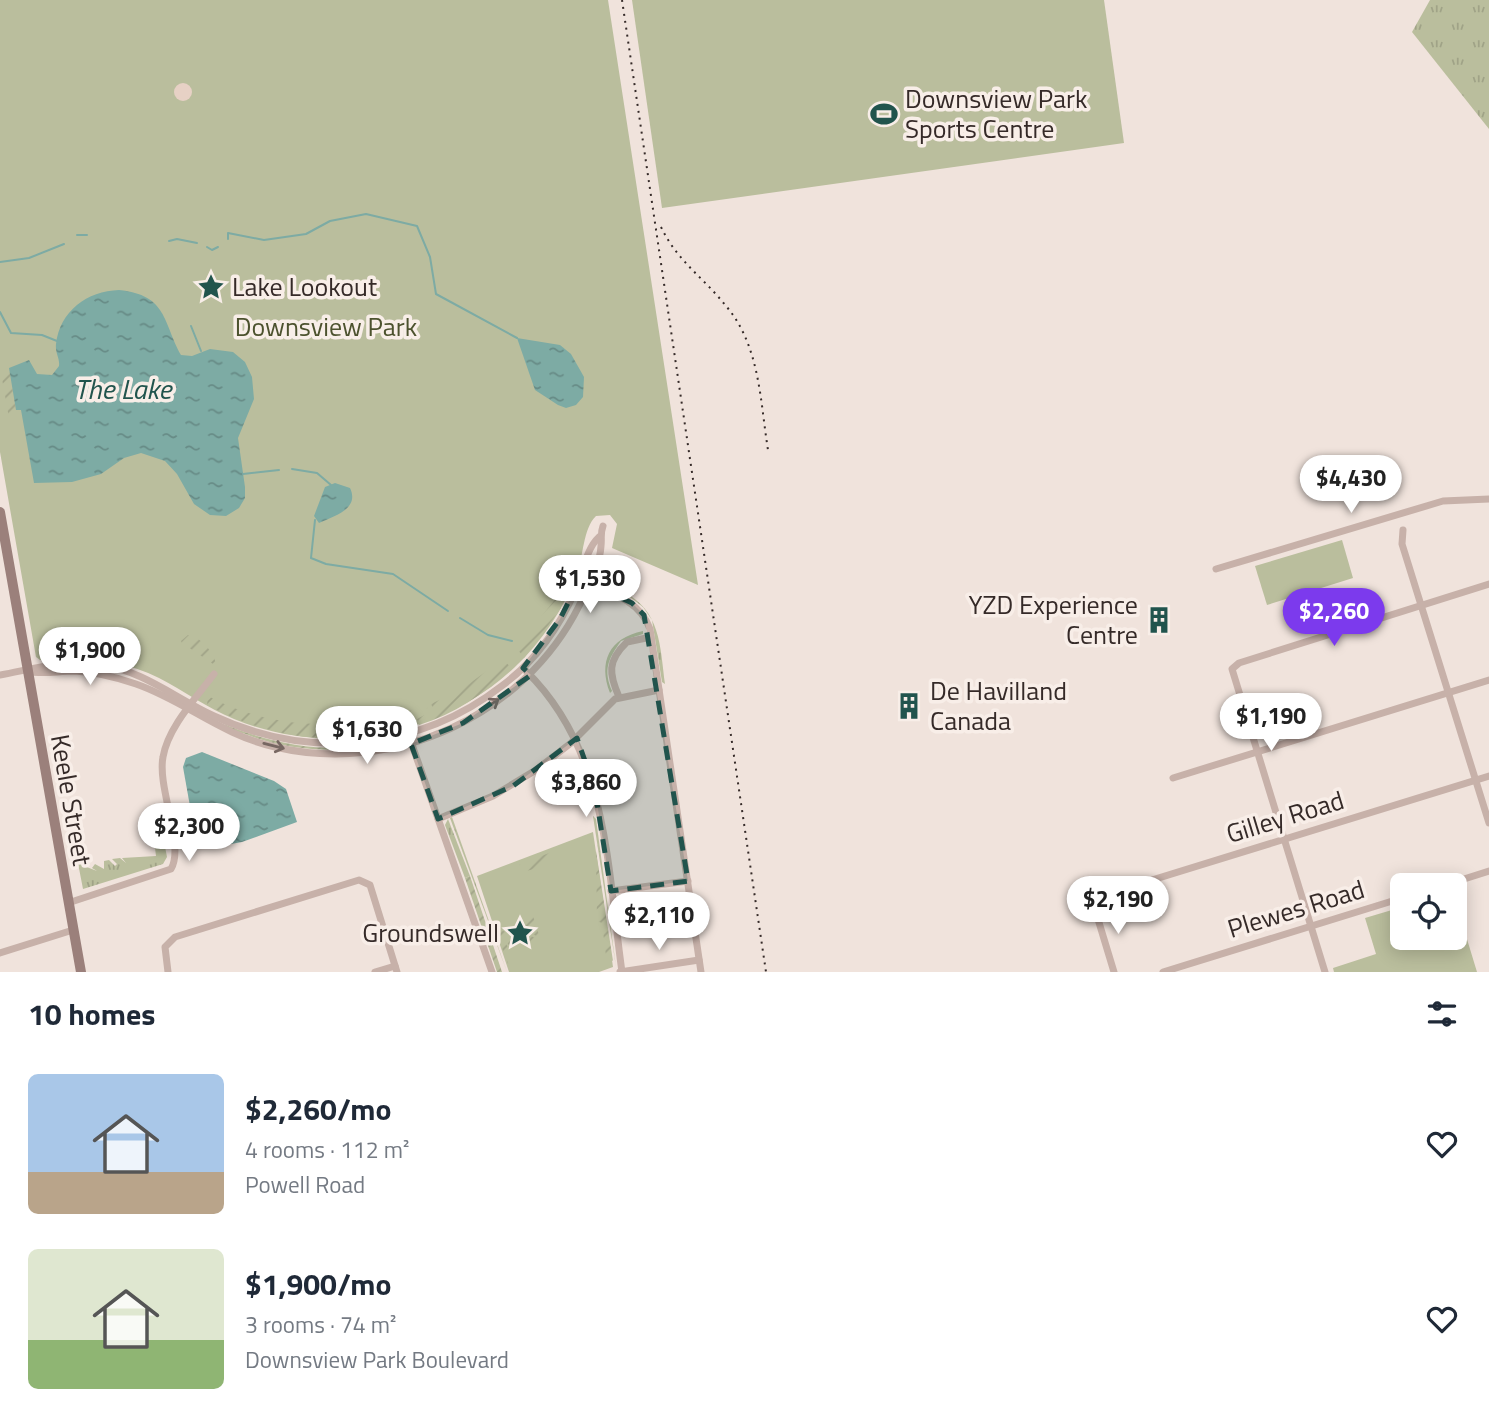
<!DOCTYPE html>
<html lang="en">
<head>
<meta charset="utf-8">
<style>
  body { margin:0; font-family:"Titillium Web",sans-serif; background:#f2f2f3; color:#1f2937; height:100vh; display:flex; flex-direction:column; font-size:26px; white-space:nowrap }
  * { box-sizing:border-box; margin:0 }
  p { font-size:23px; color:#747a83 }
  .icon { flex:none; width:38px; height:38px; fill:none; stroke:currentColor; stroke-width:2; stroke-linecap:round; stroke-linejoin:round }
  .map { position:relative; height:972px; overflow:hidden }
  .side { display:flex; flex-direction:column; background:#fff; flex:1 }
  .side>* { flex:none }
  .fabs { position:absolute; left:1390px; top:873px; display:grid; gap:14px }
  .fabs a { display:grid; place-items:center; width:77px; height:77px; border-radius:10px; background:#fff; box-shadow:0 4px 18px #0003; font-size:35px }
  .price { position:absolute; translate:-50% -60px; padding:0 16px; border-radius:24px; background:#fff; color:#222; font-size:23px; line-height:46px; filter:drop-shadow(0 2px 4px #0008) }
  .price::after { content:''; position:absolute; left:50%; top:42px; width:21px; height:16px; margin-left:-10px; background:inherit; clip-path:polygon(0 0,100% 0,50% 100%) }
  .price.on { background:#7c3aed; color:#fff }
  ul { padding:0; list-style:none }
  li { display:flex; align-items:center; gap:21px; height:175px; padding:0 28px }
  li span { display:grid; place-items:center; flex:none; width:196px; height:140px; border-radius:10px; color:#555 }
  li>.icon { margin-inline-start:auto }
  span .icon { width:84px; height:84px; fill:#fffc; stroke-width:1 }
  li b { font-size:30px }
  h2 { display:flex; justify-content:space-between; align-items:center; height:84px; padding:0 28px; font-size:30px }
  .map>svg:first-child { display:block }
</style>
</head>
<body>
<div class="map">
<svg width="1489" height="972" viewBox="0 0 1489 972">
  <defs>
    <pattern id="grass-tufts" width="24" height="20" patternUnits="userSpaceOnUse" patternTransform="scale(1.75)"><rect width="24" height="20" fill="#babe9d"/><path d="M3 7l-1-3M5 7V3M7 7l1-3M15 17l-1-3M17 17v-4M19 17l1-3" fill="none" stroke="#a0a387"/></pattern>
    <pattern id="garden-furrows" width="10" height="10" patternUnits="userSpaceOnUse" patternTransform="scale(1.75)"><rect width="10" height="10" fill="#babe9d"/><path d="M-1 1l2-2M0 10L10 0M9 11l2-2" fill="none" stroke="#a0a387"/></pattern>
    <pattern id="water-ripples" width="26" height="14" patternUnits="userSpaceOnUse" patternTransform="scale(1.75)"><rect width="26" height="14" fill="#7daba4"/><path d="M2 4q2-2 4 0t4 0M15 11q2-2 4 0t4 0" fill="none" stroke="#678b86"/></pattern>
  </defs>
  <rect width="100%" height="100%" fill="#f0e3dc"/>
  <g fill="url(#grass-tufts)">
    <path d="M1430 0H1489V129L1412 32Z"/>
    <path d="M622 591C661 610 660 646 665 684L662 682 652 620 643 607Z"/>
    <path d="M643 631V634L621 641C608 659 603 670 612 691L610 693C598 662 609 638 643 631Z"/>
    <path d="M593 816 596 819 616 967Z"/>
    <path d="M452 817 507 972 450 818Z"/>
    <path d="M448 819 470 876 465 878 445 825Z"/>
    <path d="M159 826H161L167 857 163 864 83 889 76 853 82 852 84 866 97 871 92 868 95 864 104 869V861L109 860 115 866 117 864 112 859 120 858 126 863 122 858 156 856 154 840 146 841 144 829Z"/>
  </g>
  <g fill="#babe9d">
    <path d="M0 0H608L698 585 612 548 617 524 610 515 596 516C583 528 583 558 577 575 563 609 542 642 515 667 441 737 328 758 234 719 207 708 184 691 159 678 121 659 82 656 40 660L36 657 0 452Z"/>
    <path d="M632 0H1104L1124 143 662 208Z"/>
    <path d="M1342 540 1353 578 1267 605 1255 566Z"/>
    <path d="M593 832 613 967 599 972H509L477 876Z"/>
    <path d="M1402 907V938H1454V929L1463 926 1477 972H1334L1333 968 1376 954 1365 918Z"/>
  </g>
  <g fill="url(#garden-furrows)">
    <path d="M9 368 17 416 9 418 1 373Z"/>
    <path d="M558 596 561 608 524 658 516 647Z"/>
    <path d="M188 635C200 636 216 654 216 666L188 647 185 651 181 641Z"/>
    <path d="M503 659 512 669C485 693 455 714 419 725L417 719 434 710 431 704 462 689Z"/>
    <path d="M208 696C263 726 324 729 384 719L386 724 396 726 398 731C331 747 267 737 207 705Z"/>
    <path d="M427 705 428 708 409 714 413 727 401 730 397 719 388 720V718Z"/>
    <path d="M224 724C260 739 298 748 337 748 351 748 387 740 396 743 346 753 295 753 248 735 239 732 228 729 224 724Z"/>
    <path d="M554 851 557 853 538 868 522 872 519 865Z"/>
    <path d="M596 851 613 961 606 956 602 923 597 921Z"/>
    <path d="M470 876 502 972H497L465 878Z"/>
    <path d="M533 916 540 938 531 933 522 936 515 932 521 920Z"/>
    <path d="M500 930 509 933 504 939 510 952 505 954 511 972 496 932Z"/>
    <path d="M512 933 522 938 529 935 539 940 535 942 536 947 533 949 528 941 513 951 506 941Z"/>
  </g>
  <circle fill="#e7d1c5" cx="183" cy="92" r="9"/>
  <g fill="url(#water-ripples)">
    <path d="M119 290C168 295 163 323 181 355L192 356 210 349 233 352 245 362 252 377 254 399 238 438 245 487V498L239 508 226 516 210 515 194 504 177 474 165 461 141 453 124 458 101 474 72 482 34 483 21 410H16L9 368 29 360 37 374 52 375 59 366C60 358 55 353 56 344 60 311 87 291 119 290Z"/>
    <path d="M517 338 560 345 571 354 584 377 583 397 576 405 566 408 558 405 535 390Z"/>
    <path d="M335 483 350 488C360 509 334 516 319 523L314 516 325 487Z"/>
    <path d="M202 752 274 781 286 789 297 822 242 842 203 849 196 840 183 767 186 758Z"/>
  </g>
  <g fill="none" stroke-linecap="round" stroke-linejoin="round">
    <g stroke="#7daba4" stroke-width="2">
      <path d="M77 235H87"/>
      <path d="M228 239V233L264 240 306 234 330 221 366 214 417 226 430 257 436 294 517 338"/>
      <path d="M169 241 177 239 197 243"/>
      <path d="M207 247 212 250 218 247"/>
      <path d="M0 262 29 258 64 244"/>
      <path d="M0 312 11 333 42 335 57 341"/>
      <path d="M191 326 201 351"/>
      <path d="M292 469 317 473 331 485"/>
      <path d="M243 474 279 470"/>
      <path d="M315 520 311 558 326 564 393 574 448 611"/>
      <path d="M460 618 488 635 512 641"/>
    </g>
    <g stroke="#c7b1a9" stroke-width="7">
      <path d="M1403 530 1402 544 1489 823"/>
      <path d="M1216 569 1443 501 1489 499"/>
      <path d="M587 583C612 593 640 601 650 629L701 972"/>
      <path d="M27 671C43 675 57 671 74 671 95 672 116 677 136 684 185 701 221 735 275 747 394 775 524 716 579 606 587 589 600 566 601 546 602 538 600 534 603 526"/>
      <path d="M526 671C608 751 607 866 622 972"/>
      <path d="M0 675C33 669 66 659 99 664 144 671 175 698 214 716 310 761 420 750 503 685 535 661 560 626 576 589 583 572 586 549 599 537"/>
      <path d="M619 697C609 674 607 661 627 642L651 637"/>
      <path d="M411 742 492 972"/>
      <path d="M1173 778 1489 680"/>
      <path d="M438 819 493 796 536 770 571 743 615 699 659 690"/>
      <path d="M1442 886 1489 871"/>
      <path d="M611 891 688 881"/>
      <path d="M68 903 171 869C185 846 157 788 163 757 168 727 196 698 214 674"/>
      <path d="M0 953 73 930"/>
      <path d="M168 972 165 947 175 937 359 880 370 885 397 972"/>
      <path d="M375 972 395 966"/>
      <path d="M620 972 699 960"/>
      <path d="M1114 972 1094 906 1097 897 1489 776"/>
      <path d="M1163 972 1402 898"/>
      <path d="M1325 972 1232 669 1239 663 1489 584"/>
    </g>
    <path stroke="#9b807b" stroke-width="10" d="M0 512 81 972"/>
    <g stroke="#352a28" stroke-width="2" stroke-dasharray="2 5" stroke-linecap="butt">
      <path d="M622 0 766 972"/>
      <path d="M661 227C677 261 704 278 726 306 760 346 760 400 768 450"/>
    </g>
  </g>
  <defs><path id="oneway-shaft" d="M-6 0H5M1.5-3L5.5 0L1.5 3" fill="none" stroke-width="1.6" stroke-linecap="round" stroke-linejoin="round" transform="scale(1.75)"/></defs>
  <g stroke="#776762">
    <use href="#oneway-shaft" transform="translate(490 705) rotate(-34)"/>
    <use href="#oneway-shaft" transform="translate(274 746) rotate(14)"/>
  </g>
  <path fill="#21544d" fill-opacity="0.2" stroke="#21544d" stroke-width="5" stroke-dasharray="14 9" stroke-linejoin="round" d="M580 579 632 603 644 615 688 881 611 891 595 790 577 738 513 786 438 819 411 744 463 723 531 675 523 668 560 619Z"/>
  <defs>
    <symbol id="stadium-bare" viewBox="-9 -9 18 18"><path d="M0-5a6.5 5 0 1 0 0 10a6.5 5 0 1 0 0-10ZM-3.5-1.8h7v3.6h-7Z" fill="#21544d" stroke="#f8eee8" stroke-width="2.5" paint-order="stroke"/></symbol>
    <symbol id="sight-bare" viewBox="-9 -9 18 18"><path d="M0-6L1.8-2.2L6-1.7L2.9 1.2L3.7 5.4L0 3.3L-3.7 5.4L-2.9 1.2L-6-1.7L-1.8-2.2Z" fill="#21544d" stroke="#f8eee8" stroke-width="2.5" paint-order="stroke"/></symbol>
    <symbol id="building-bare" viewBox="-9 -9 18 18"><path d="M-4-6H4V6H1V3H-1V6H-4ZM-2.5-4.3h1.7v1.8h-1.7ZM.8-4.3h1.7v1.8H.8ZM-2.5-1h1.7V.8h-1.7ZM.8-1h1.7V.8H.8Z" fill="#21544d" stroke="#f8eee8" stroke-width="2.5" paint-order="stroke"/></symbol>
  </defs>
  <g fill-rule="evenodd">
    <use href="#stadium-bare" x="865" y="95" width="38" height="38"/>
    <use href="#sight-bare" x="192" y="268" width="38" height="38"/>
    <use href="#building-bare" x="1140" y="601" width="38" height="38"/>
    <use href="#building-bare" x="890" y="687" width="38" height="38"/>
    <use href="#sight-bare" x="501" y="914" width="38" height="38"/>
  </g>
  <g text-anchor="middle" stroke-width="7" stroke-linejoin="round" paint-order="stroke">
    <g font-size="26" fill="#352a28" stroke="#f8eee8" text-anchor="start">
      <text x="905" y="108">Downsview Park<tspan x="905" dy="30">Sports Centre</tspan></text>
      <text x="232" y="296">Lake Lookout</text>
      <text x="1138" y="614" text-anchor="end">YZD Experience<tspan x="1138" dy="30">Centre</tspan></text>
      <text x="930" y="700">De Havilland<tspan x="930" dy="30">Canada</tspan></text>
      <text x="499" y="942" text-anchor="end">Groundswell</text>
    </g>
    <g font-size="26" fill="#4c522e" stroke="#f8eee8">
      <text x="326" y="336">Downsview Park</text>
    </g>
    <g font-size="26" fill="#352a28" stroke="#f8eee8">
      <text transform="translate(71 800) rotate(80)" y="9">Keele Street</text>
      <text transform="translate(1285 817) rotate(-17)" y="9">Gilley Road</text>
      <text transform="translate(1296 909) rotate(-17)" y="9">Plewes Road</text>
    </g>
    <g font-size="28" font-style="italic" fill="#21544d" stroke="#f8eee8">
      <text x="123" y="399">The Lake</text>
    </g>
  </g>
</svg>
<div class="fabs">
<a><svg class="icon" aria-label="locate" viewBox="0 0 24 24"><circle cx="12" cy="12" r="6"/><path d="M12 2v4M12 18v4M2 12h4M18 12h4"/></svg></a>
</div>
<b class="price" style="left:1351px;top:515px">$4,430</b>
<b class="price" style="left:590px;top:615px">$1,530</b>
<b class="price on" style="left:1334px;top:648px">$2,260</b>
<b class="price" style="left:90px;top:687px">$1,900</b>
<b class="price" style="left:1271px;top:753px">$1,190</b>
<b class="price" style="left:367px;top:766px">$1,630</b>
<b class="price" style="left:586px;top:819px">$3,860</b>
<b class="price" style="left:189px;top:863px">$2,300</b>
<b class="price" style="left:1118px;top:936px">$2,190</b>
<b class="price" style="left:659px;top:952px">$2,110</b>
</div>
<section class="side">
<h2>10 homes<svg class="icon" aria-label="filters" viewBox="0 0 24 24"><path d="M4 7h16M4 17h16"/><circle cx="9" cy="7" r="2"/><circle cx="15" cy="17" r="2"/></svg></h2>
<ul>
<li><span style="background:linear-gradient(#a9c7e8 70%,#b9a48a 0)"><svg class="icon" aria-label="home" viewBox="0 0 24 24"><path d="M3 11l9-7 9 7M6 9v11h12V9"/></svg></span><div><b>$2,260/mo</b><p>4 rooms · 112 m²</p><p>Powell Road</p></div><svg class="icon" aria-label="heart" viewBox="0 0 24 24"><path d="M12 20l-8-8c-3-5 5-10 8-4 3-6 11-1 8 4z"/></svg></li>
<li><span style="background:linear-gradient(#dfe7d0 65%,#8fb573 0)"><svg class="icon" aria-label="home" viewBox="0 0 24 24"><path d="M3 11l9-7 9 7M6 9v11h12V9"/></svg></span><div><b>$1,900/mo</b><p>3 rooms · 74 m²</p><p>Downsview Park Boulevard</p></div><svg class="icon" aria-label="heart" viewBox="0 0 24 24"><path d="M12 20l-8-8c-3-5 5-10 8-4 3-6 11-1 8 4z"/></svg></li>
</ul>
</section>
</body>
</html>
